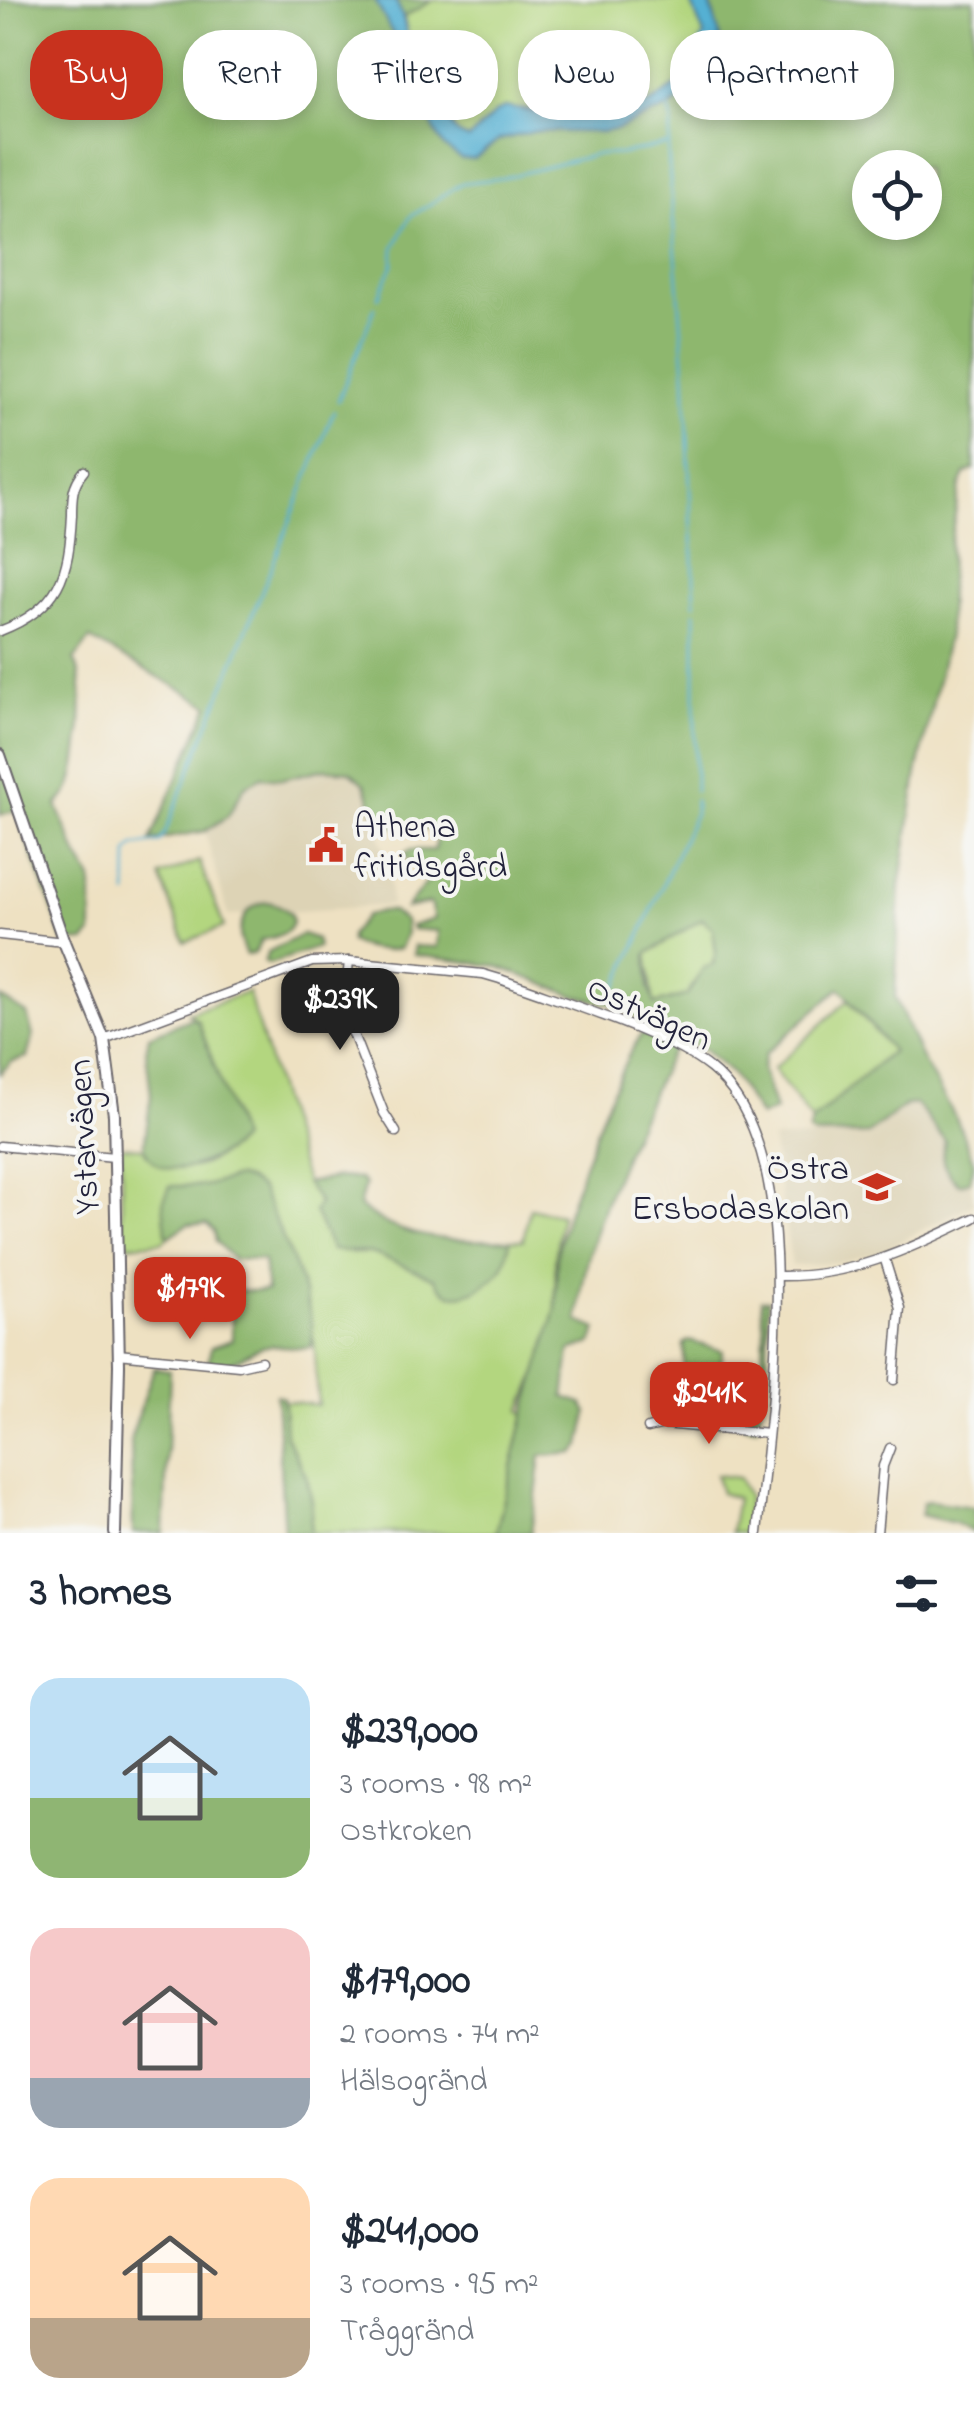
<!DOCTYPE html>
<html lang="en">
<head>
<meta charset="utf-8">
<style>
  body { margin:0; font-family:"Indie Flower",sans-serif; background:#f2f2f3; color:#1f2937; height:100vh; display:flex; flex-direction:column; font-size:38px; white-space:nowrap }
  * { box-sizing:border-box; margin:0 }
  p { font-size:32px; color:#747a83 }
  .icon { flex:none; width:55px; height:55px; fill:none; stroke:currentColor; stroke-width:2; stroke-linecap:round; stroke-linejoin:round }
  .map { position:relative; height:1533px; overflow:hidden }
  .details { display:flex; flex-direction:column; background:#fff; flex:1 }
  .details>* { flex:none }
  .banner { position:absolute; left:30px; top:30px; width:915px; height:90px; display:flex; gap:20px }
  .fabs { position:absolute; left:852px; top:150px; display:grid; gap:20px }
  .fabs a { display:grid; place-items:center; width:90px; height:90px; border-radius:50%; background:#fff; box-shadow:0 5px 15px #0003; font-size:50px }
  .price { position:absolute; translate:-50% -85px; padding:0 22px; border-radius:20px; background:#c8321e; color:#fff; font-size:32px; line-height:65px; filter:drop-shadow(0 2px 5px #0008) }
  .price::after { content:''; position:absolute; left:50%; top:60px; width:30px; height:22px; margin-left:-15px; background:inherit; clip-path:polygon(0 0,100% 0,50% 100%) }
  .price.current { background:#222; color:#fff }
  ul { padding:0; list-style:none }
  li { display:flex; align-items:center; gap:30px; height:250px; padding:0 30px }
  li span { display:grid; place-items:center; flex:none; width:280px; height:200px; border-radius:30px; color:#555 }
  li>.icon { margin-inline-start:auto }
  span .icon { width:120px; height:120px; fill:#fffc; stroke-width:1 }
  li b { font-size:42px }
  h2 { display:flex; justify-content:space-between; align-items:center; height:120px; padding:0 30px; font-size:42px }
  .pill { padding:0 35px; border-radius:40px; background:#fff; box-shadow:0 5px 15px #0003; font-size:35px; line-height:90px }
  .pill.current { background:#c8321e; color:#fff }
  .map>svg:first-child { display:block }
</style>
</head>
<body>
<div class="map">
<svg width="974" height="1533" viewBox="0 0 974 1533">
  <rect width="100%" height="100%" fill="#f6f6f2"/>
  <filter id="ink" filterUnits="userSpaceOnUse"><feTurbulence type="fractalNoise" baseFrequency=".01" numOctaves="2"/><feDisplacementMap in="SourceGraphic" scale="20" xChannelSelector="R" yChannelSelector="G"/><feConvolveMatrix kernelMatrix="1 2 1 2 8 2 1 2 1" color-interpolation-filters="sRGB"/></filter>
  <filter id="wash" filterUnits="userSpaceOnUse"><feTurbulence type="fractalNoise" baseFrequency=".0048" numOctaves="4" result="noise"/><feDisplacementMap in="SourceGraphic" scale="40" xChannelSelector="R" yChannelSelector="G"/><feGaussianBlur stdDeviation="2.25" result="paint"/><feColorMatrix in="noise" values="0 0 0 0 0 0 0 0 0 0 0 0 0 0 0 0 0 1.4 0 .05"/><feComposite in="paint" operator="in"/></filter>
  <g filter="url(#wash)">
    <rect width="100%" height="100%" fill="#eee1c2"/>
    <g fill="#ddd3b5">
      <path d="M324 769 349 771 365 784 389 868 391 905 228 916 205 831 228 816 245 786 262 777 282 779Z"/>
      <path d="M916 1104 945 1141 942 1152 959 1183 970 1181 974 1203 881 1251 842 1262 792 1266 772 1139 868 1134 907 1105Z"/>
    </g>
    <g fill="#b3d67f" stroke="#6a7c5d" stroke-width="2.5">
      <path d="M433 0H690L704 35 677 86 649 104 607 116 580 119 525 109 485 122 469 139C453 134 451 124 443 111 436 100 424 91 419 79 410 60 408 37 404 17Z"/>
      <path d="M199 861 224 927 185 942 160 876Z"/>
      <path d="M701 919 713 929 716 953 712 965 687 995 654 1004 647 954Z"/>
      <path d="M248 992 306 1183 352 1253H372L436 1278 503 1268 510 1240H523L530 1208 561 1215 555 1259 556 1309 541 1363 521 1411 525 1413 496 1533H310L312 1502 307 1478 286 1436 284 1401 318 1405 314 1339 237 1177 204 1186H181L166 1233 169 1237 162 1242 129 1245 122 1236 121 1146 144 1148 146 1154C185 1178 207 1168 240 1140L198 1021 188 1013Z"/>
      <path d="M848 1000 892 1051 812 1121 773 1069Z"/>
      <path d="M716 1475 739 1478 748 1496 745 1533H731L737 1498 721 1493Z"/>
    </g>
    <g fill="#8eb76e" stroke="#586c54" stroke-width="2.5" fill-rule="evenodd">
      <path d="M0 0H433L404 17 384 14 397 42 409 94 420 103 444 147 474 159 499 140 536 131 618 129 708 62C722 42 717 22 709 0H974V469L965 474 960 486 950 544 948 635 917 774 900 887 895 997 921 1057 958 1122 974 1163 970 1181 959 1184C944 1171 939 1160 945 1141L916 1104 906 1105 868 1134 814 1135 809 1132 812 1121 892 1051 840 988 765 1054 762 1070 775 1110 760 1117 732 1074 705 1051 610 1004 575 996 497 966 414 955V946L437 947 438 931 412 929 411 926 434 919 430 903 406 908 432 876 403 856 409 850H434L438 830 390 826 375 813 365 784 349 771 324 769 282 779 262 777 245 786 228 816 205 831 150 841 209 705 90 639 74 660C88 681 80 761 71 786 68 793 63 799 57 805L78 857 92 879V934L85 941 64 942 16 810 0 815ZM870 168H925V222H870ZM702 919 713 929 716 953 713 965 703 968 687 995 655 1004 649 987 647 954Z"/>
      <path d="M267 902C280 904 302 915 287 931 281 937 269 938 261 940L255 953 246 955C234 933 241 906 267 902Z"/>
      <path d="M381 911H391L405 921 406 933 400 948C384 953 365 949 350 942V935L366 916Z"/>
      <path d="M303 934 316 939 318 947 269 964 264 962 268 952Z"/>
      <path d="M0 997 27 1014 33 1036 27 1057 11 1062 0 1074Z"/>
      <path d="M191 1018 198 1021 241 1139C219 1161 160 1189 144 1148L151 1095 146 1051 149 1036Z"/>
      <path d="M642 1033 673 1047C637 1128 583 1232 578 1321L597 1329 592 1343 570 1351 564 1397 582 1403 588 1412 581 1446 574 1453 541 1456 531 1533H496L525 1413 556 1309 557 1254 567 1213 602 1115 627 1058Z"/>
      <path d="M237 1177 248 1180 261 1189C276 1223 321 1313 311 1347 295 1351 279 1342 262 1347 234 1356 244 1366 208 1363L211 1347 232 1340V1314L201 1303 200 1297 217 1291H267L263 1260 233 1259 216 1241 214 1231 207 1224H188L169 1237 166 1233 163 1203 170 1186H204Z"/>
      <path d="M339 1177 360 1179 365 1184 359 1206C401 1242 457 1241 510 1240 508 1251 507 1263 500 1271 482 1291 449 1309 435 1278L372 1253 332 1250 314 1212 319 1203 306 1183Z"/>
      <path d="M761 1300H768L767 1372 757 1427 744 1426 761 1379 764 1334Z"/>
      <path d="M689 1341 723 1351 715 1399 719 1415 715 1420H699L696 1415 697 1384 684 1372V1343Z"/>
      <path d="M154 1368 170 1370 164 1533H133L131 1437Z"/>
      <path d="M276 1395 283 1397 286 1436 307 1478 312 1502 310 1533H284Z"/>
      <path d="M929 1501 974 1507V1533L954 1523 921 1515 923 1502Z"/>
    </g>
    <path fill="#55b0d3" stroke="#3c6987" stroke-width="2.5" d="M375 0H395C409 24 407 52 418 77 424 90 436 98 443 110 451 123 452 133 468 139L496 112 506 107 580 119 607 116 649 104 677 85 704 35 690 0H709L720 37 717 49 693 90 670 107 618 129 600 132 536 131 499 140 474 159H462L444 147 420 103 409 94 397 42Z"/>
    <g fill="none" stroke-linecap="round" stroke-linejoin="round">
      <g stroke="#55b0d3" stroke-width="2.5">
        <path d="M669 108 672 121 668 153 685 374 695 604"/>
        <path d="M378 298 393 264 394 248 410 217 462 183 503 178 594 155 621 154 666 145"/>
        <path d="M338 401 375 307"/>
        <path d="M695 612V791"/>
        <path d="M127 895 128 853 134 846 160 842 165 833 334 411"/>
        <path d="M617 987 695 813V800"/>
      </g>
    </g>
  </g>
  <g filter="url(#ink)">
    <g fill="none" stroke-linecap="round" stroke-linejoin="round">
      <defs>
        <g id="street">
          <path d="M0 631C60 608 69 575 72 515 72 497 72 485 84 471"/>
          <path d="M0 935 64 942"/>
          <path d="M349 961 344 1011 384 1113 396 1132"/>
          <path d="M104 1039 312 962 349 961 483 974 500 979C558 1001 664 1031 711 1069 813 1151 769 1416 758 1533"/>
          <path d="M0 1146 114 1157"/>
          <path d="M885 1260 900 1308 894 1380"/>
          <path d="M777 1276C850 1278 909 1249 974 1218"/>
          <path d="M118 1354 239 1366 261 1361"/>
          <path d="M648 1428 664 1424 768 1434"/>
          <path d="M877 1533 883 1466 890 1448"/>
        </g>
        <path id="secondary" d="M0 755 64 942 104 1039 114 1115 119 1365 115 1533"/>
      </defs>
      <use href="#street" stroke="#69656a" stroke-width="11"/>
      <use href="#secondary" stroke="#69656a" stroke-width="14"/>
      <use href="#street" stroke="#fff" stroke-width="8"/>
      <use href="#secondary" stroke="#fff" stroke-width="10"/>
    </g>
  </g>
  <defs>
    <symbol id="civic-bare" viewBox="-9 -9 18 18"><path d="M-.6-6.5H3V-4.5H.6V-3L4-1V1h2V6H-6V1h2V-1L-.6-3ZM-1.2 2.5V6h2.4V2.5Z" fill="#c8321e" stroke="#f6f6f2" stroke-width="2.5" paint-order="stroke"/></symbol>
    <symbol id="school-bare" viewBox="-9 -9 18 18"><path d="M0-5L7-2L0 1L-7-2ZM-4 1L0 2.5L4 1V4Q0 6-4 4Z" fill="#c8321e" stroke="#f6f6f2" stroke-width="2.5" paint-order="stroke"/></symbol>
  </defs>
  <g fill-rule="evenodd">
    <use href="#civic-bare" x="301" y="820" width="50" height="50"/>
    <use href="#school-bare" x="852" y="1162" width="50" height="50"/>
  </g>
  <g text-anchor="middle" stroke-width="8" stroke-linejoin="round" paint-order="stroke">
    <g font-size="35" fill="#22223b" stroke="#f6f6f2" text-anchor="start">
      <text x="354" y="837">Athena<tspan x="354" dy="40">fritidsgård</tspan></text>
      <text x="849" y="1179" text-anchor="end">Östra<tspan x="849" dy="40">Ersbodaskolan</tspan></text>
    </g>
    <g font-size="35" fill="#22223b" stroke="#f6f6f2">
      <text transform="translate(650 1012) rotate(25)" y="12">Ostvägen</text>
      <text transform="translate(82 1137) rotate(-93)" y="12">Ystarvägen</text>
    </g>
  </g>
</svg>
<div class="fabs">
<a><svg class="icon" aria-label="locate" viewBox="0 0 24 24"><circle cx="12" cy="12" r="6"/><path d="M12 2v4M12 18v4M2 12h4M18 12h4"/></svg></a>
</div>
<b class="price current" style="left:340px;top:1053px">$239K</b>
<b class="price" style="left:190px;top:1342px">$179K</b>
<b class="price" style="left:709px;top:1447px">$241K</b>
<div class="banner">
<a class="pill current">Buy</a>
<a class="pill">Rent</a>
<a class="pill">Filters</a>
<a class="pill">New</a>
<a class="pill">Apartment</a>
</div>
</div>
<section class="details">
<h2>3 homes<svg class="icon" aria-label="filters" viewBox="0 0 24 24"><path d="M4 7h16M4 17h16"/><circle cx="9" cy="7" r="2"/><circle cx="15" cy="17" r="2"/></svg></h2>
<ul>
<li><span style="background:linear-gradient(#bfe0f5 60%,#8fb573 0)"><svg class="icon" aria-label="home" viewBox="0 0 24 24"><path d="M3 11l9-7 9 7M6 9v11h12V9"/></svg></span><div><b>$239,000</b><p>3 rooms · 98 m²</p><p>Ostkroken</p></div></li>
<li><span style="background:linear-gradient(#f6c9c9 75%,#9aa5b1 0)"><svg class="icon" aria-label="home" viewBox="0 0 24 24"><path d="M3 11l9-7 9 7M6 9v11h12V9"/></svg></span><div><b>$179,000</b><p>2 rooms · 74 m²</p><p>Hälsogränd</p></div></li>
<li><span style="background:linear-gradient(#ffd9b3 70%,#b9a48a 0)"><svg class="icon" aria-label="home" viewBox="0 0 24 24"><path d="M3 11l9-7 9 7M6 9v11h12V9"/></svg></span><div><b>$241,000</b><p>3 rooms · 95 m²</p><p>Tråggränd</p></div></li>
</ul>
</section>
</body>
</html>
